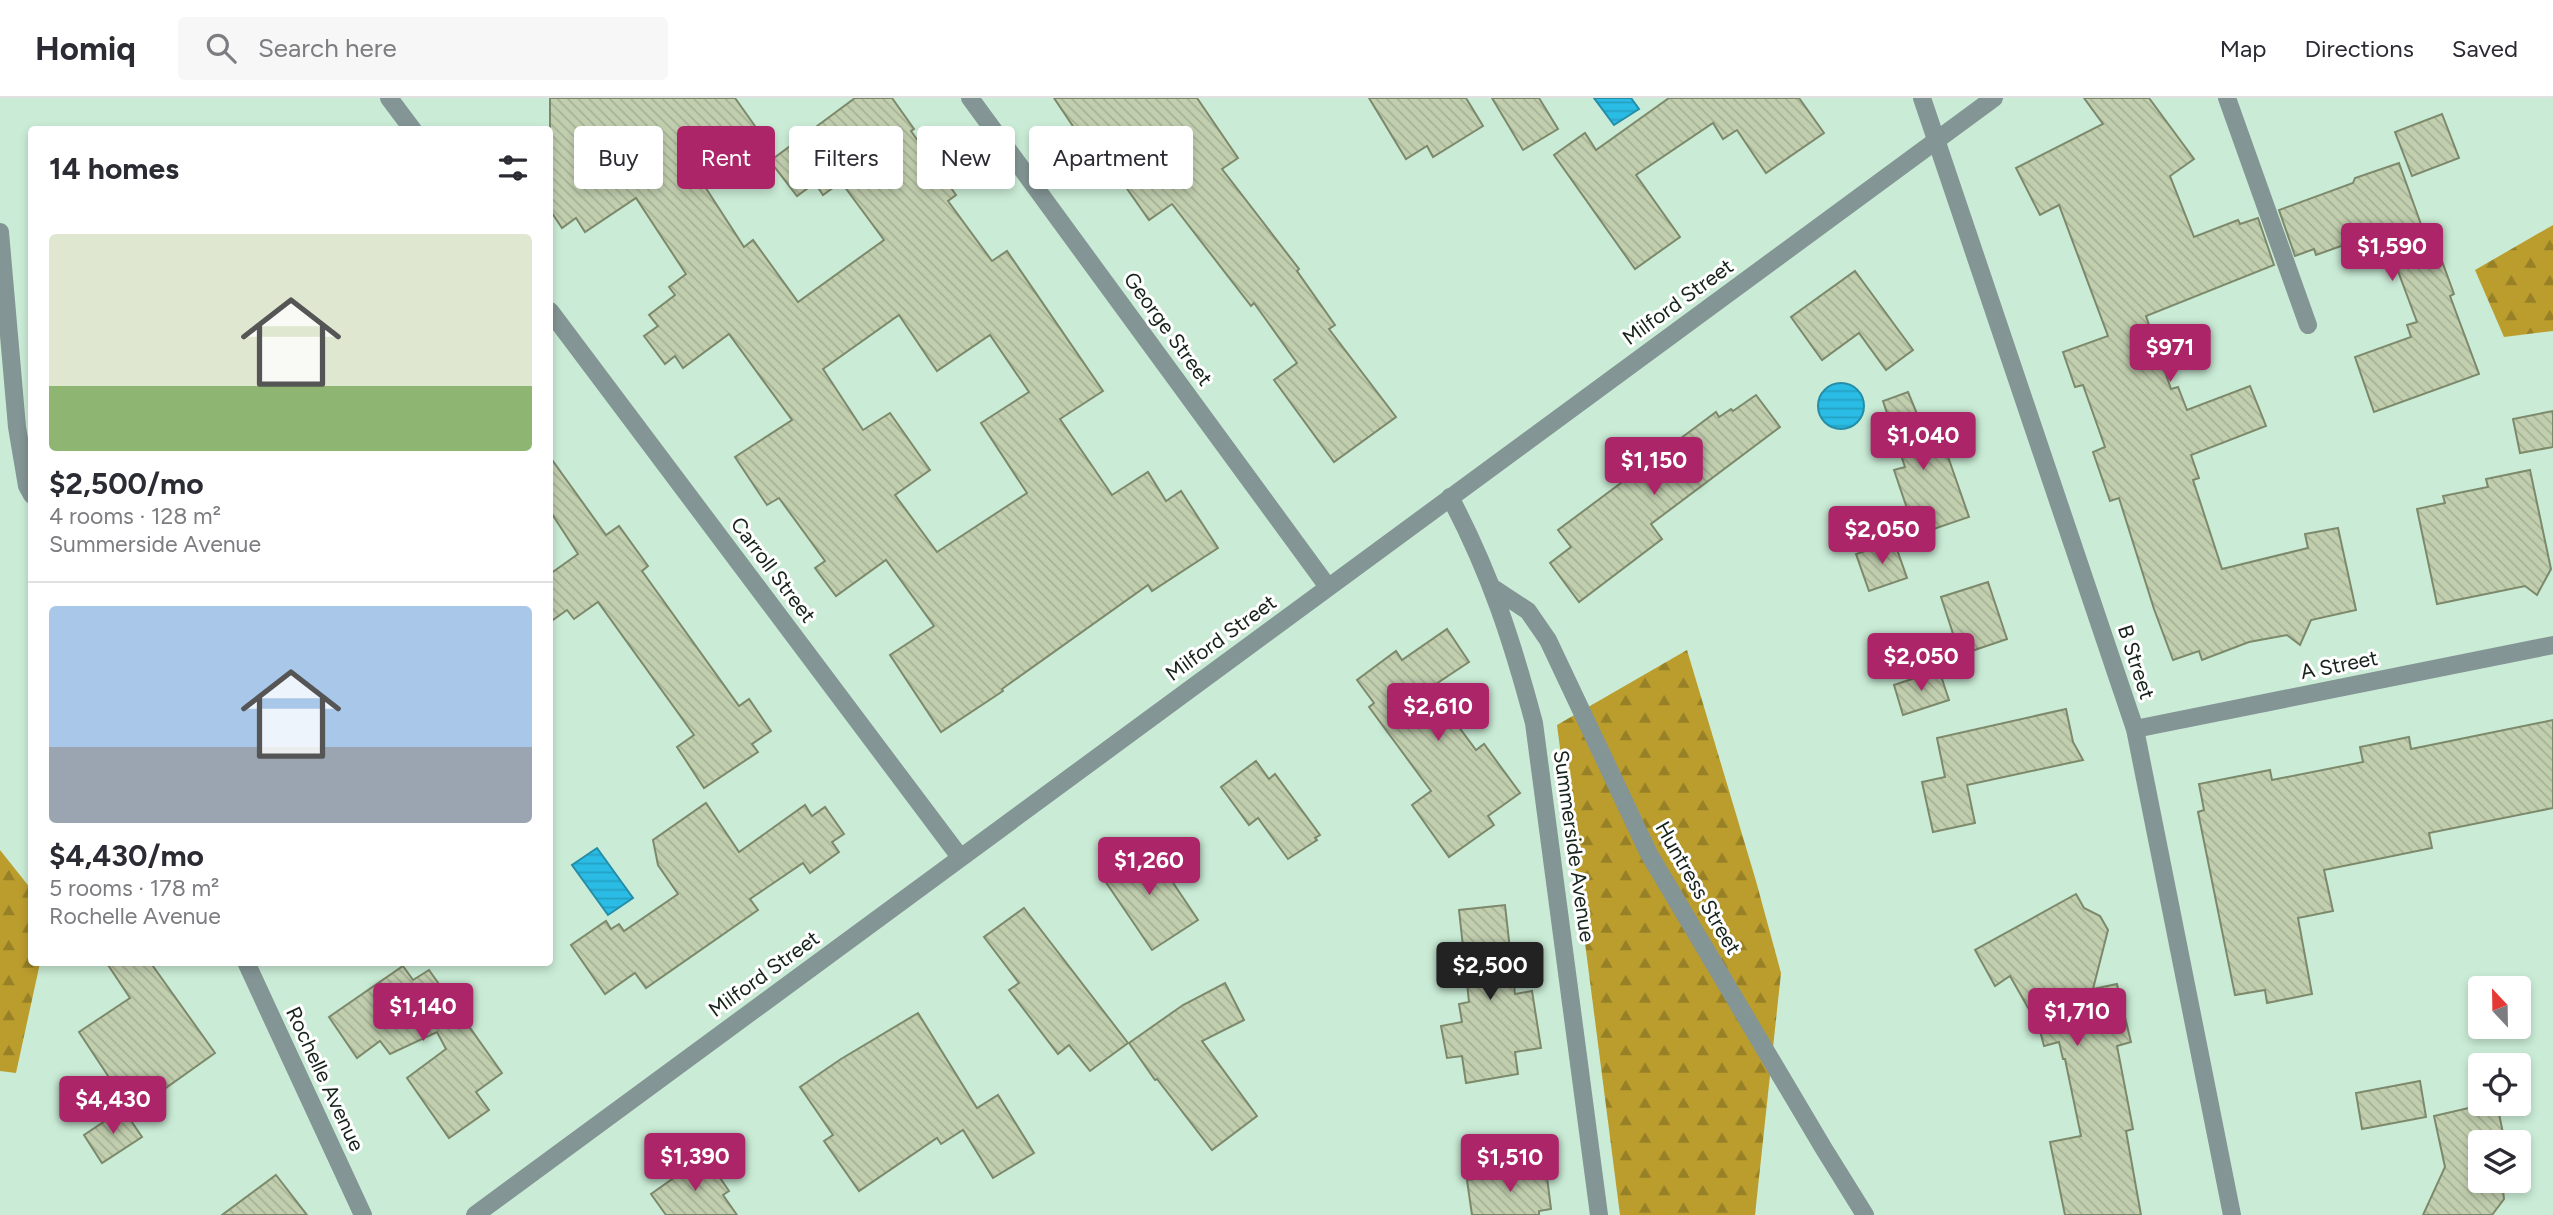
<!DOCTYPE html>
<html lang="en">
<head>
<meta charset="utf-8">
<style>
  body { margin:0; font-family:Figtree,sans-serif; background:#f7f7f7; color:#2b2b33; height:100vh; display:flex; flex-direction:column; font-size:26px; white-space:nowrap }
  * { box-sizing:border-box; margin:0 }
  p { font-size:23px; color:#7c7c81 }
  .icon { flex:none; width:38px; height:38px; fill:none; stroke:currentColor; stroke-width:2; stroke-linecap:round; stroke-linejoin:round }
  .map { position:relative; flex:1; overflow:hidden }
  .panel { position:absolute; left:28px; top:28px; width:525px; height:840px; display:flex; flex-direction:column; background:#fff; border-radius:7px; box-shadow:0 4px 10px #0003 }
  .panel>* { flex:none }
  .top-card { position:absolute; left:574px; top:28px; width:665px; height:63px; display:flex; gap:14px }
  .needle { width:46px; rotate:338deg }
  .fabs { position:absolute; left:2468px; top:878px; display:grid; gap:14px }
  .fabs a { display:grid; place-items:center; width:63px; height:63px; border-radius:7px; background:#fff; box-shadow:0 4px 10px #0003; font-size:35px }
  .price { position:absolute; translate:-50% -60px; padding:0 16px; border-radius:7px; background:#ad2569; color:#fff; font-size:23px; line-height:46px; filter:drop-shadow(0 2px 4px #0008) }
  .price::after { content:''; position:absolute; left:50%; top:42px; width:21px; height:16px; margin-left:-10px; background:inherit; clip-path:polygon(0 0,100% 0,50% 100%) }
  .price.current { background:#222; color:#fff }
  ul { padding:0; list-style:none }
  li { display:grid; align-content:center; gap:14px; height:371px; padding:0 21px }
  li+li { border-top:2px solid #e1e1e2 }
  li span { display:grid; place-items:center; height:217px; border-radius:7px; color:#555 }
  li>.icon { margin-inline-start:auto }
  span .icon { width:126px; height:126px; fill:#fffc; stroke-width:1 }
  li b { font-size:30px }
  h2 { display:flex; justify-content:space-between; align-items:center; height:84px; padding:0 21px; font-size:30px }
  .chip { padding:0 24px; border-radius:7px; background:#fff; box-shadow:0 4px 10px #0003; font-size:24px; line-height:63px }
  .chip.current { background:#ad2569; color:#fff }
  header { display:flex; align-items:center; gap:42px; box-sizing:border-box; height:98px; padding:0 35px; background:#fff; border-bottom:2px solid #e1e1e2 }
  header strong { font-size:33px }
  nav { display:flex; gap:38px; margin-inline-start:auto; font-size:24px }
  .search { width:490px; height:63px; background:#f7f7f7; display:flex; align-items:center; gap:18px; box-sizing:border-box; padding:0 24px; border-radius:7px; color:#7c7c81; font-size:26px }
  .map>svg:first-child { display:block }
</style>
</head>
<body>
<header>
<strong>Homiq</strong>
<div class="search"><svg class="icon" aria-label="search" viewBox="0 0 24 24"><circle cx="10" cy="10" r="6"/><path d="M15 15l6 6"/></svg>Search here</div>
<nav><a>Map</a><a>Directions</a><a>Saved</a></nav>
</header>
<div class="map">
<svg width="2553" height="1117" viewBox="0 0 2553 1117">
  <defs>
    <pattern id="forest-firs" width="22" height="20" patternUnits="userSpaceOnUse" patternTransform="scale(1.75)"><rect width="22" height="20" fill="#bb9d2e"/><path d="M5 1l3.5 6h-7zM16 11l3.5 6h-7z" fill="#978026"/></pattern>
    <pattern id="water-rules" width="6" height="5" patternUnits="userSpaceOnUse" patternTransform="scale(1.75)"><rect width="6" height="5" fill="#2abce5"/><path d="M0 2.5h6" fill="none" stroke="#25a1c4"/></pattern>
    <pattern id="building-back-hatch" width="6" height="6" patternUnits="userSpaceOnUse" patternTransform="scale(1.75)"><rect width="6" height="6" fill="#c2cfaf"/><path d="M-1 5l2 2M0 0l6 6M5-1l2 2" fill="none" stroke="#a6b196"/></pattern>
  </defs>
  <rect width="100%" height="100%" fill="#caecd6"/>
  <g fill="url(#forest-firs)">
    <path d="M2553 127V233L2504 239 2475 172Z"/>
    <path d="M1687 552 1756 783 1781 875 1755 1117H1620L1557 627Z"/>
    <path d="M0 752 31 791 32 864 40 865 16 975 0 973Z"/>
  </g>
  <g fill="url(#water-rules)" stroke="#248ea8" stroke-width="2">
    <path d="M1594 0H1631L1639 11 1614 27Z"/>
    <circle cx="1841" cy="308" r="23"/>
    <path d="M597 750 633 800 608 817 572 767Z"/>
  </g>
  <g fill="url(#building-back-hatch)" stroke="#7d896b" stroke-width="2" fill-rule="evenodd">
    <path d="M550 0H735L762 38 700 81 744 149 753 142 798 204 884 142 841 84 823 97 815 85 797 98 770 63 855 0H892L914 31 911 33 956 97 948 103 992 163 1007 153 1103 293 1060 321 1112 397 1148 374 1166 403 1181 393 1218 450 1152 493 1148 487 1002 591 1003 593 941 634 890 557 934 528 886 462 836 498 815 470 825 463 779 400 767 407 735 359 792 322 729 236 683 270 675 258 665 266 644 238 658 228 649 217 675 197 669 189 686 176 636 100 585 134 576 120 562 130 550 112ZM899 217 937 273 990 237 1029 294 981 325 1027 395 937 454 895 397 930 372 890 315 863 332 823 271Z"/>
    <path d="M1054 0H1197L1238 60 1222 71 1299 171 1297 173 1335 227 1329 231 1396 319 1334 364 1274 282 1297 265 1254 205 1251 208 1172 106 1149 122 1088 35 1081 40Z"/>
    <path d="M1369 0H1466L1483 28 1433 59 1427 48 1406 61Z"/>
    <path d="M1492 0H1539L1558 31 1523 52Z"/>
    <path d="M1669 0H1799L1824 35 1766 75 1737 32 1723 41 1713 25 1636 77 1680 139 1635 171 1554 57 1585 35 1596 52Z"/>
    <path d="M2084 0H2149L2194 61 2170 78 2194 139 2238 122 2240 126 2258 120 2274 167 2146 218 2171 291 2178 289 2187 312 2250 288 2266 328 2191 357 2199 380 2193 382 2222 471 2308 450 2305 436 2338 430 2356 512 2311 522 2300 547 2287 537 2249 544 2202 562 2199 553 2173 562 2154 511 2119 400 2110 403 2093 354 2105 349 2083 287 2075 289 2063 254 2108 238 2059 107 2040 117 2016 70 2103 26Z"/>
    <path d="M2442 16 2459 60 2412 78 2395 34Z"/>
    <path d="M2399 65 2432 157 2439 155 2454 196 2450 198 2479 276 2374 314 2355 259 2411 239 2407 227 2417 224 2383 133 2316 157 2314 151 2295 158 2279 112 2353 85 2355 80Z"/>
    <path d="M1855 173 1913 252 1886 272 1859 235 1822 262 1791 219Z"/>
    <path d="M1908 294 1933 355 1945 350 1969 419 1916 437 1894 372 1905 369 1883 303Z"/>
    <path d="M1756 297 1780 329 1651 426 1662 441 1579 504 1550 465 1571 449 1558 432 1716 314 1719 319 1731 311 1733 313Z"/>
    <path d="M2553 313V349L2520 355 2513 321Z"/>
    <path d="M550 359 606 437 619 428 648 468 642 473 739 608 749 601 771 633 752 646 758 654 704 690 677 649 694 637 598 504 574 521 567 512 550 524V476L578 456 550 413Z"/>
    <path d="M2530 372 2551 471 2537 497 2525 488 2437 506 2417 411 2445 405 2443 398 2488 389 2486 381Z"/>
    <path d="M1894 443 1907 480 1869 493 1856 456Z"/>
    <path d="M1988 484 2007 541 1960 557 1941 499Z"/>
    <path d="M1447 531 1469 564 1430 590 1476 652 1484 646 1520 695 1488 718 1494 727 1449 759 1412 707 1431 693 1369 609 1374 605 1357 582 1396 553 1402 562Z"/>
    <path d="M1939 572 1949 602 1903 617 1894 587Z"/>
    <path d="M2066 611 2073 644 2083 662 1967 687 1975 725 1933 734 1922 684 1945 679 1937 640Z"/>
    <path d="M2553 622V710L2429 735 2432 750 2324 772 2333 813 2298 820 2312 896 2267 905 2265 892 2235 897 2198 714 2204 712 2199 686 2270 672 2272 682 2363 664 2360 649 2409 639 2411 651Z"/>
    <path d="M1256 663 1269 681 1275 676 1320 737 1315 740 1317 742 1288 761 1258 720 1249 727 1221 689Z"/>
    <path d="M706 705 739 754 805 707 812 718 825 709 844 736 832 744 839 754 810 775 803 765 750 801 758 812 646 890 635 875 605 896 571 847 606 823 611 831 619 826 624 833 678 796 658 767 653 742Z"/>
    <path d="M1147 746 1198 822 1152 852 1101 777Z"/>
    <path d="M2076 796 2084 810 2100 818 2108 832 2093 891 2117 886 2131 944 2117 948 2133 1031 2126 1033 2141 1117H2065L2050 1044 2081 1038 2065 961H2063L2059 944 2044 948 2039 929 2010 878 1995 888 1975 852Z"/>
    <path d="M1505 807 1515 896 1532 893 1541 950 1515 954 1518 976 1466 985 1462 958 1447 960 1441 928 1462 924 1459 906 1469 904 1459 812Z"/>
    <path d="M1024 810 1128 945 1090 973 1069 947 1058 956 1009 892 1019 885 984 839Z"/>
    <path d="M106 864H150L215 955 132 1014 79 934 130 900Z"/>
    <path d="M403 868 413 882 429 872 502 975 476 994 489 1012 449 1040 407 980 446 951 437 934 390 956 380 943 357 960 329 919Z"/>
    <path d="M1225 885 1244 922 1202 943 1257 1018 1212 1052 1157 981 1155 982 1129 945 1183 907Z"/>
    <path d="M918 915 977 1010 998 997 1034 1055 993 1080 963 1032 941 1046 937 1040 859 1093 824 1043 833 1037 800 989 841 961Z"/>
    <path d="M2420 983 2426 1019 2362 1031 2356 995Z"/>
    <path d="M2486 1006H2497L2505 1045H2480V1083H2502L2504 1101 2492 1117H2423L2445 1069 2434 1018Z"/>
    <path d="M123 1011 142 1039 102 1065 84 1037Z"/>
    <path d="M705 1058 729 1093 723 1097 737 1117H666L651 1096Z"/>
    <path d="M1546 1071 1551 1111 1539 1113V1117H1472L1467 1082Z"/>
    <path d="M276 1077 307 1117H222Z"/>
  </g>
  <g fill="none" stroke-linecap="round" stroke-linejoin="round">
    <g stroke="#839594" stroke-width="18">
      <path d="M389 0 413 32"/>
      <path d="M970 0 1328 489"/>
      <path d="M1922 0 2135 631 2232 1117"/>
      <path d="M2227 0 2308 227"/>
      <path d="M550 213 960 759"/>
      <path d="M1450 399C1490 475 1512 542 1534 625L1599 1117"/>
      <path d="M1493 490 1528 513 1548 542 1649 756 1824 1051 1865 1117"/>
      <path d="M2135 631 2553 547"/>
    </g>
    <g stroke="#839594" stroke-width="18">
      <path d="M0 134 17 329 27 388 32 397"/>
      <path d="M246 864 363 1117"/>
      <path d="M475 1117 1994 0"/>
    </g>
  </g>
  <g text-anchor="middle" stroke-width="6" stroke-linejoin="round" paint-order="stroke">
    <g font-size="21" fill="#16231b" stroke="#fff">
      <text transform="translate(1678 204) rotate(-36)" y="7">Milford Street</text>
      <text transform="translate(1168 231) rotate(54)" y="7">George Street</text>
      <text transform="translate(773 472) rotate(53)" y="7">Carroll Street</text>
      <text transform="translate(1221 540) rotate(-36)" y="7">Milford Street</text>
      <text transform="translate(2136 564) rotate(72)" y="7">B Street</text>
      <text transform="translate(2339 567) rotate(-11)" y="7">A Street</text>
      <text transform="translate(1574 748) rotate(82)" y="7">Summerside Avenue</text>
      <text transform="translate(1698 790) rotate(60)" y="7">Huntress Street</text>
      <text transform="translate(764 876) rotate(-36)" y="7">Milford Street</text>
      <text transform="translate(325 981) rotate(65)" y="7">Rochelle Avenue</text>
    </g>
  </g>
</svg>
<div class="fabs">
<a><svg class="needle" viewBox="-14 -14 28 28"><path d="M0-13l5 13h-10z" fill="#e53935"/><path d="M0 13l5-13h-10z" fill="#7c7c81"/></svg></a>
<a><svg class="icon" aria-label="locate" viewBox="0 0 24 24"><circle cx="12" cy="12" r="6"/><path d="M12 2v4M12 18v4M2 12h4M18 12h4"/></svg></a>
<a><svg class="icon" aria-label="layers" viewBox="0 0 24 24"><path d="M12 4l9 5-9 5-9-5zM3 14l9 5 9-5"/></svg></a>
</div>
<b class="price" style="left:2392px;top:185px">$1,590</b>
<b class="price" style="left:2170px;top:286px">$971</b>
<b class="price" style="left:1923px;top:374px">$1,040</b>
<b class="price" style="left:1654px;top:399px">$1,150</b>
<b class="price" style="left:1882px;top:468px">$2,050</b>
<b class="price" style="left:1921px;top:595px">$2,050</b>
<b class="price" style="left:1438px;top:645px">$2,610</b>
<b class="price" style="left:1149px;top:799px">$1,260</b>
<b class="price current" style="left:1490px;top:904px">$2,500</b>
<b class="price" style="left:423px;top:945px">$1,140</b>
<b class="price" style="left:2077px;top:950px">$1,710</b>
<b class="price" style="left:113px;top:1038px">$4,430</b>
<b class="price" style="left:695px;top:1095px">$1,390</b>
<b class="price" style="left:1510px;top:1096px">$1,510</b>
<div class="top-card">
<a class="chip">Buy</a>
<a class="chip current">Rent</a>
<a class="chip">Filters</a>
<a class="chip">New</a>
<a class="chip">Apartment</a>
</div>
<section class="panel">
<h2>14 homes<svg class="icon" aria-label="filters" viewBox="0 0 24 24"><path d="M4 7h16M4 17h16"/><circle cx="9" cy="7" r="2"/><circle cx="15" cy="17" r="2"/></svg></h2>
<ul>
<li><span style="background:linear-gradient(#dfe7d0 70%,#8fb573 0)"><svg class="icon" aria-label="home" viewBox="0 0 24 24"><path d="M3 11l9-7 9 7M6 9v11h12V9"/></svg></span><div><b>$2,500/mo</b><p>4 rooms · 128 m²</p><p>Summerside Avenue</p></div></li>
<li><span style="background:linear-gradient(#a9c7e8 65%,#9aa5b1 0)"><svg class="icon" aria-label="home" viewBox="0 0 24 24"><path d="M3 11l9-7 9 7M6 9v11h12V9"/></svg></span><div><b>$4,430/mo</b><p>5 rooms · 178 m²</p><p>Rochelle Avenue</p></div></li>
</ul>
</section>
</div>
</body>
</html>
